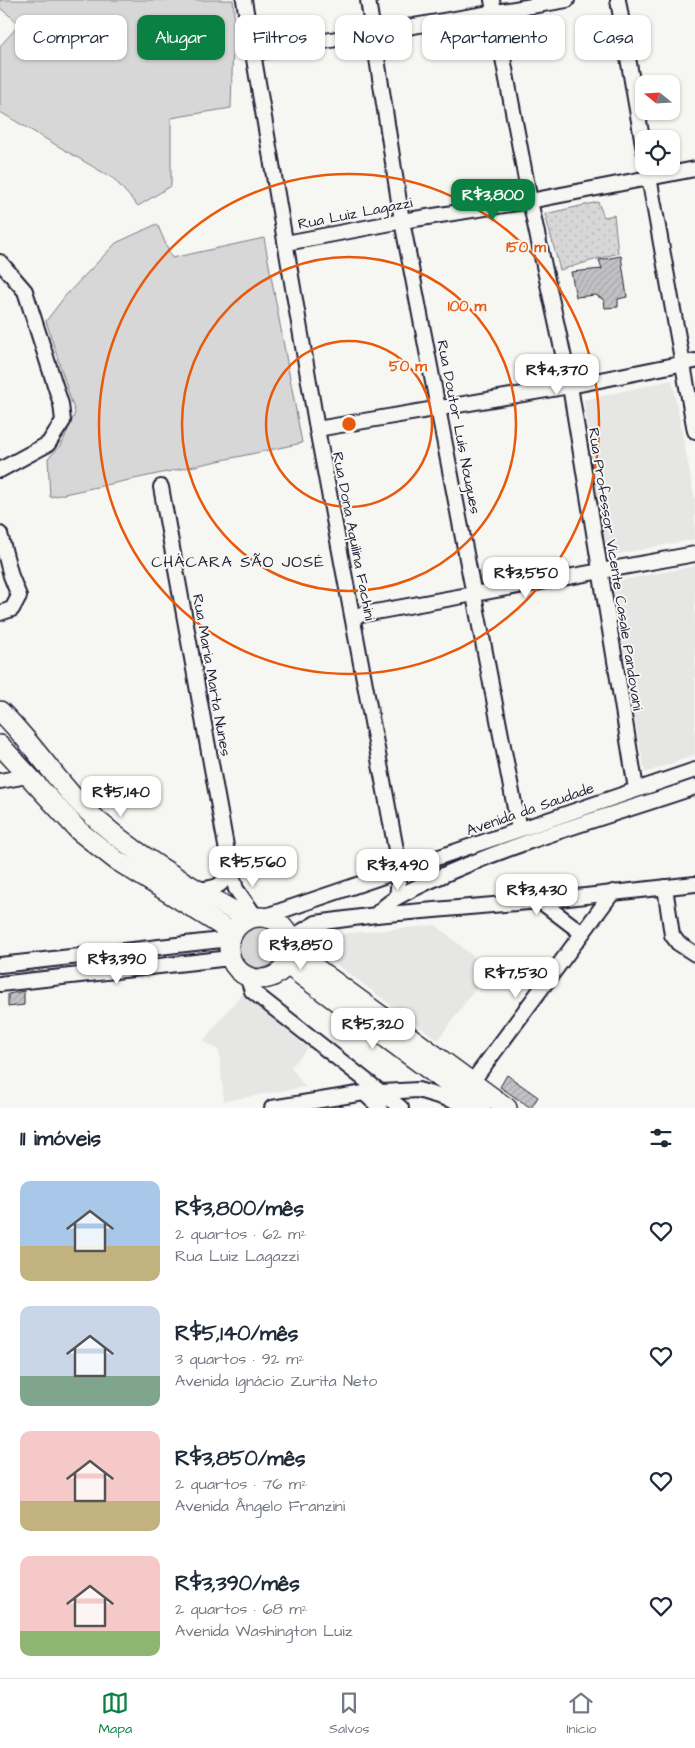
<!DOCTYPE html>
<html lang="pt">
<head>
<meta charset="utf-8">
<style>
  body { margin:0; font-family:"Architects Daughter",sans-serif; background:#f6f6f7; color:#1f2937; height:100vh; display:flex; flex-direction:column; font-size:19px; white-space:nowrap }
  * { box-sizing:border-box; margin:0 }
  p { font-size:16px; color:#747a83 }
  .icon { flex:none; width:28px; height:28px; fill:none; stroke:currentColor; stroke-width:2; stroke-linecap:round; stroke-linejoin:round }
  .map { position:relative; height:1108px; overflow:hidden }
  .side { display:flex; flex-direction:column; background:#fff; flex:1 }
  .side>* { flex:none }
  .top-card { position:absolute; left:15px; top:15px; width:665px; height:45px; display:flex; gap:10px }
  .needle { width:32px; rotate:288deg }
  .buttons { position:absolute; left:635px; top:75px; display:grid; gap:10px }
  .buttons a { display:grid; place-items:center; width:45px; height:45px; border-radius:10px; background:#fff; box-shadow:0 1px 4px #0004; font-size:25px }
  .price { position:absolute; translate:-50% -42px; padding:0 11px; border-radius:10px; background:#fff; color:#222; font-size:16px; line-height:32px; filter:drop-shadow(0 1px 2px #0008) }
  .price::after { content:''; position:absolute; left:50%; top:30px; width:15px; height:11px; margin-left:-8px; background:inherit; clip-path:polygon(0 0,100% 0,50% 100%) }
  .price.on { background:#0b8043; color:#fff }
  ul { padding:0; list-style:none }
  li { display:flex; align-items:center; gap:15px; height:125px; padding:0 20px }
  li span { display:grid; place-items:center; flex:none; width:140px; height:100px; border-radius:10px; color:#555 }
  li>.icon { margin-inline-start:auto }
  span .icon { width:60px; height:60px; fill:#fffc; stroke-width:1 }
  li b { font-size:21px }
  h2 { display:flex; justify-content:space-between; align-items:center; height:60px; padding:0 20px; font-size:21px }
  .pill { padding:0 18px; border-radius:10px; background:#fff; box-shadow:0 1px 4px #0004; font-size:18px; line-height:45px }
  .pill.on { background:#0b8043; color:#fff }
  .tabs { display:flex; justify-content:space-around; align-items:center; height:70px; border-top:1px solid #e0e1e3; background:#fff; font-size:14px; color:#747a83 }
  .tabs a { display:grid; justify-items:center; gap:2px }
  .tabs .on { color:#0b8043 }
  .map>svg:first-child { display:block }
</style>
</head>
<body>
<div class="map">
<svg width="695" height="1108" viewBox="0 0 695 1108">
  <defs>
    <pattern id="park-dots" width="8" height="8" patternUnits="userSpaceOnUse" patternTransform="scale(1.25)"><rect width="8" height="8" fill="#d7d7d7"/><path d="M2 2h.1M6 6h.1" fill="none" stroke="#b8b8b9" stroke-width="1.8" stroke-linecap="round"/></pattern>
    <pattern id="building-hatch" width="6" height="6" patternUnits="userSpaceOnUse" patternTransform="scale(1.25)"><rect width="6" height="6" fill="#c2c2c4"/><path d="M-1 1l2-2M0 6l6-6M5 7l2-2" fill="none" stroke="#a6a6a9"/></pattern>
  </defs>
  <rect width="100%" height="100%" fill="#f6f6f2"/>
  <filter id="ink" filterUnits="userSpaceOnUse"><feTurbulence type="fractalNoise" baseFrequency=".02" numOctaves="2"/><feDisplacementMap in="SourceGraphic" scale="10" xChannelSelector="R" yChannelSelector="G"/><feConvolveMatrix kernelMatrix="1 2 1 2 8 2 1 2 1" color-interpolation-filters="sRGB"/></filter>
  <g filter="url(#ink)">
    <g fill="#e6e6e4">
      <path d="M672 380 695 500V539L604 557 584 400Z"/>
      <path d="M695 566V755L645 773 610 590 622 580Z"/>
      <path d="M436 925 489 970 438 1040 316 949 317 939 321 936Z"/>
      <path d="M242 993 308 1048 291 1067 305 1087 224 1101 219 1051 203 1041Z"/>
    </g>
    <g fill="#d7d7d7" stroke="#7c7c89">
      <path d="M0 0H233L234 9 231 108 171 118V186L138 206 114 179 0 112V46L20 24 0 8Z"/>
      <path d="M157 224 172 258 264 238 302 443 50 497 48 458 61 446 75 413 46 321 66 295 116 243Z"/>
      <circle cx="260" cy="947" r="21"/>
    </g>
    <path fill="url(#park-dots)" stroke="#7c7c89" d="M598 202 604 217 614 215 618 253 560 270 545 214Z"/>
    <g fill="url(#building-hatch)" stroke="#22223b">
      <path d="M621 256 627 297 618 299V307L605 308 604 300 596 295 576 297 571 272 602 269 599 260Z"/>
      <path d="M24 991V1005L8 1007V994Z"/>
      <path d="M507 1075 538 1097 531 1108 500 1087Z"/>
    </g>
    <g fill="none" stroke-linecap="round" stroke-linejoin="round">
      <defs>
        <g id="minor">
          <path d="M244 0 317 429 400 871 397 897"/>
          <path d="M368 0 402 221 519 829"/>
          <path d="M492 0 530 201 570 386 636 789"/>
          <path d="M618 0 644 150"/>
          <path d="M254 53 567 0"/>
          <path d="M647 166 695 431"/>
          <path d="M286 243 402 221 530 201 695 169"/>
          <path d="M0 262 25 291 61 404 63 421 48 444 0 470"/>
          <path d="M317 429 570 386 695 361"/>
          <path d="M161 487 230 868 236 889 256 917"/>
          <path d="M0 534 11 576 19 596 12 609 0 613"/>
          <path d="M353 616 695 554"/>
          <path d="M0 781 27 776"/>
          <path d="M665 887 672 935 678 943 695 954"/>
          <path d="M196 890C218 887 221 889 230 868"/>
          <path d="M540 901 582 933"/>
          <path d="M376 915 540 901 695 884"/>
          <path d="M263 917 695 770"/>
          <path d="M289 939 316 923 376 915C390 898 410 891 430 881 514 842 607 817 695 787"/>
          <path d="M0 965 230 939"/>
          <path d="M247 976 252 991 401 1108"/>
          <path d="M0 984 230 958"/>
          <path d="M472 1082 613 892"/>
          <path d="M364 1093 380 1108"/>
          <path d="M272 1108 364 1093 418 1090 472 1106"/>
        </g>
        <g id="major">
          <path d="M0 711C30 740 53 776 82 806 130 853 190 886 248 919"/>
          <path d="M0 745 79 831 116 860 233 933"/>
          <circle cx="260" cy="948" r="31"/>
          <path d="M290 949 507 1108"/>
          <path d="M286 964 481 1108"/>
        </g>
      </defs>
      <use href="#minor" stroke="#22223b" stroke-width="18"/>
      <use href="#major" stroke="#22223b" stroke-width="22"/>
      <use href="#minor" stroke="#f6f6f2" stroke-width="14"/>
      <use href="#major" stroke="#f6f6f2" stroke-width="19"/>
    </g>
  </g>
  <g fill="none" stroke="#e8590c" stroke-width="2.5">
    <circle cx="349" cy="424" r="83"/>
    <circle cx="349" cy="424" r="167"/>
    <circle cx="349" cy="424" r="250"/>
  </g>
  <g text-anchor="middle" stroke-width="4" stroke-linejoin="round" paint-order="stroke">
    <g font-size="15" fill="#22223b" stroke="#f6f6f2">
      <text transform="translate(355 213) rotate(-11)" y="5">Rua Luiz Lagazzi</text>
      <text transform="translate(459 427) rotate(79)" y="5">Rua Doutor Luís Nougues</text>
      <text transform="translate(354 536) rotate(79)" y="5">Rua Dona Aquilina Fachini</text>
      <text transform="translate(616 569) rotate(81)" y="5">Rua Professor Vicente Casale Pandovani</text>
      <text transform="translate(212 675) rotate(80)" y="5">Rua Maria Marta Nunes</text>
      <text transform="translate(530 809) rotate(-19)" y="5">Avenida da Saudade</text>
    </g>
    <g font-size="16" letter-spacing="1" fill="#22223b" stroke="#f6f6f2">
      <text x="238" y="567">CHÁCARA SÃO JOSÉ</text>
    </g>
  </g>
  <circle cx="349" cy="424" r="8" fill="#e8590c" stroke="#f6f6f2" stroke-width="2.5"/>
  <g font-size="15" text-anchor="middle" font-weight="bold" fill="#e8590c" stroke="#f6f6f2" stroke-width="4" stroke-linejoin="round" paint-order="stroke">
    <text x="526" y="252">150 m</text>
    <text x="467" y="311">100 m</text>
    <text x="408" y="371">50 m</text>
  </g>
</svg>
<div class="buttons">
<a><svg class="needle" viewBox="-14 -14 28 28"><path d="M0-13l5 13h-10z" fill="#e53935"/><path d="M0 13l5-13h-10z" fill="#747a83"/></svg></a>
<a><svg class="icon" aria-label="locate" viewBox="0 0 24 24"><circle cx="12" cy="12" r="6"/><path d="M12 2v4M12 18v4M2 12h4M18 12h4"/></svg></a>
</div>
<b class="price on" style="left:493px;top:221px">R$3,800</b>
<b class="price" style="left:557px;top:396px">R$4,370</b>
<b class="price" style="left:526px;top:599px">R$3,550</b>
<b class="price" style="left:121px;top:818px">R$5,140</b>
<b class="price" style="left:253px;top:888px">R$5,560</b>
<b class="price" style="left:398px;top:891px">R$3,490</b>
<b class="price" style="left:537px;top:916px">R$3,430</b>
<b class="price" style="left:301px;top:971px">R$3,850</b>
<b class="price" style="left:117px;top:985px">R$3,390</b>
<b class="price" style="left:516px;top:999px">R$7,530</b>
<b class="price" style="left:373px;top:1050px">R$5,320</b>
<div class="top-card">
<a class="pill">Comprar</a>
<a class="pill on">Alugar</a>
<a class="pill">Filtros</a>
<a class="pill">Novo</a>
<a class="pill">Apartamento</a>
<a class="pill">Casa</a>
</div>
</div>
<section class="side">
<h2>11 imóveis<svg class="icon" aria-label="filters" viewBox="0 0 24 24"><path d="M4 7h16M4 17h16"/><circle cx="9" cy="7" r="2"/><circle cx="15" cy="17" r="2"/></svg></h2>
<ul>
<li><span style="background:linear-gradient(#a9c7e8 65%,#c2b280 0)"><svg class="icon" aria-label="home" viewBox="0 0 24 24"><path d="M3 11l9-7 9 7M6 9v11h12V9"/></svg></span><div><b>R$3,800/mês</b><p>2 quartos · 62 m²</p><p>Rua Luiz Lagazzi</p></div><svg class="icon" aria-label="heart" viewBox="0 0 24 24"><path d="M12 20l-8-8c-3-5 5-10 8-4 3-6 11-1 8 4z"/></svg></li>
<li><span style="background:linear-gradient(#c9d6e8 70%,#7fa58c 0)"><svg class="icon" aria-label="home" viewBox="0 0 24 24"><path d="M3 11l9-7 9 7M6 9v11h12V9"/></svg></span><div><b>R$5,140/mês</b><p>3 quartos · 92 m²</p><p>Avenida Ignácio Zurita Neto</p></div><svg class="icon" aria-label="heart" viewBox="0 0 24 24"><path d="M12 20l-8-8c-3-5 5-10 8-4 3-6 11-1 8 4z"/></svg></li>
<li><span style="background:linear-gradient(#f6c9c9 70%,#c2b280 0)"><svg class="icon" aria-label="home" viewBox="0 0 24 24"><path d="M3 11l9-7 9 7M6 9v11h12V9"/></svg></span><div><b>R$3,850/mês</b><p>2 quartos · 76 m²</p><p>Avenida Ângelo Franzini</p></div><svg class="icon" aria-label="heart" viewBox="0 0 24 24"><path d="M12 20l-8-8c-3-5 5-10 8-4 3-6 11-1 8 4z"/></svg></li>
<li><span style="background:linear-gradient(#f6c9c9 75%,#8fb573 0)"><svg class="icon" aria-label="home" viewBox="0 0 24 24"><path d="M3 11l9-7 9 7M6 9v11h12V9"/></svg></span><div><b>R$3,390/mês</b><p>2 quartos · 68 m²</p><p>Avenida Washington Luiz</p></div><svg class="icon" aria-label="heart" viewBox="0 0 24 24"><path d="M12 20l-8-8c-3-5 5-10 8-4 3-6 11-1 8 4z"/></svg></li>
</ul>
</section>
<nav class="tabs">
<a class="on"><svg class="icon" aria-label="map" viewBox="0 0 24 24"><path d="M3 6l6-2 6 2 6-2v14l-6 2-6-2-6 2zM9 4v14M15 6v14"/></svg>Mapa</a>
<a><svg class="icon" aria-label="saved" viewBox="0 0 24 24"><path d="M7 4h10v16l-5-4-5 4z"/></svg>Salvos</a>
<a><svg class="icon" aria-label="home" viewBox="0 0 24 24"><path d="M3 11l9-7 9 7M6 9v11h12V9"/></svg>Início</a>
</nav>
</body>
</html>
